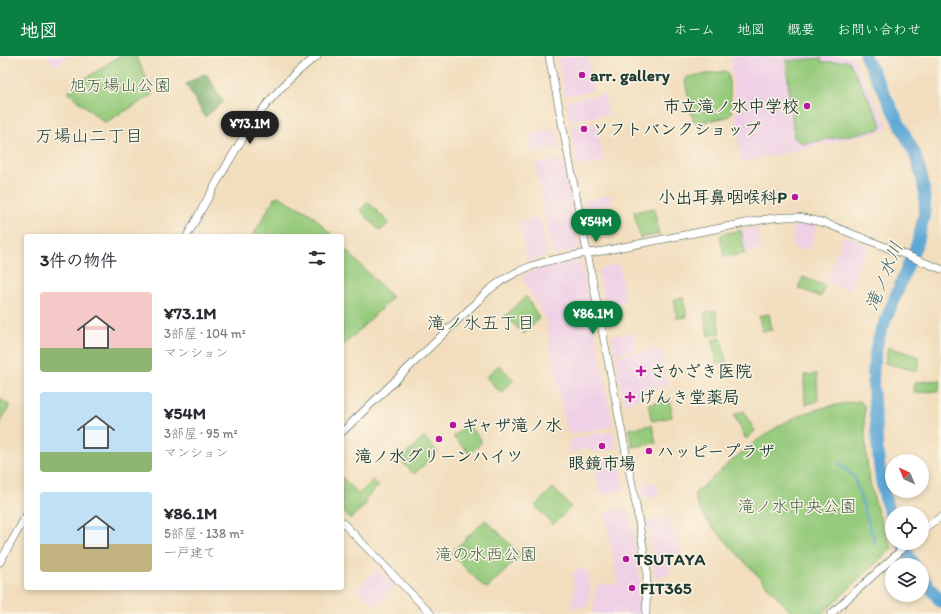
<!DOCTYPE html>
<html lang="ja">
<head>
<meta charset="utf-8">
<style>
  body { margin:0; font-family:Itim,"Klee One",sans-serif; background:#f7f7f7; color:#2b2b33; height:100vh; display:flex; flex-direction:column; font-size:15px; white-space:nowrap }
  * { box-sizing:border-box; margin:0 }
  p { font-size:13px; color:#7c7c81 }
  .icon { flex:none; width:22px; height:22px; fill:none; stroke:currentColor; stroke-width:2; stroke-linecap:round; stroke-linejoin:round }
  .map { position:relative; flex:1; overflow:hidden }
  .drawer { position:absolute; left:24px; top:178px; width:320px; height:356px; display:flex; flex-direction:column; background:#fff; border-radius:4px; box-shadow:0 2px 6px #0003 }
  .drawer>* { flex:none }
  .needle { width:26px; rotate:316deg }
  .tools { position:absolute; left:885px; top:398px; display:grid; gap:8px }
  .tools a { display:grid; place-items:center; width:44px; height:44px; border-radius:50%; background:#fff; box-shadow:0 2px 6px #0003; font-size:20px }
  .price { position:absolute; translate:-50% -34px; padding:0 9px; border-radius:14px; background:#0b8043; color:#fff; font-size:13px; line-height:26px; filter:drop-shadow(0 1px 2px #0008) }
  .price::after { content:''; position:absolute; left:50%; top:24px; width:12px; height:9px; margin-left:-6px; background:inherit; clip-path:polygon(0 0,100% 0,50% 100%) }
  .price.on { background:#222; color:#fff }
  ul { padding:0; list-style:none }
  li { display:flex; align-items:center; gap:12px; height:100px; padding:0 16px }
  li span { display:grid; place-items:center; flex:none; width:112px; height:80px; border-radius:4px; color:#555 }
  li>.icon { margin-inline-start:auto }
  span .icon { width:48px; height:48px; fill:#fffc; stroke-width:1 }
  li b { font-size:17px }
  h2 { display:flex; justify-content:space-between; align-items:center; height:48px; padding:0 16px; font-size:17px }
  header { display:flex; align-items:center; gap:24px; box-sizing:border-box; height:56px; padding:0 20px; background:#0b8043; color:#fff }
  header strong { font-size:19px }
  nav { display:flex; gap:22px; margin-inline-start:auto; font-size:14px }
  .map>svg:first-child { display:block }
</style>
</head>
<body>
<header>
<strong>地図</strong>
<nav><a>ホーム</a><a>地図</a><a>概要</a><a>お問い合わせ</a></nav>
</header>
<div class="map">
<svg width="941" height="558" viewBox="0 0 941 558">
  <rect width="100%" height="100%" fill="#fcf5e5"/>
  <filter id="ink" filterUnits="userSpaceOnUse"><feTurbulence type="fractalNoise" baseFrequency=".025" numOctaves="2"/><feDisplacementMap in="SourceGraphic" scale="8" xChannelSelector="R" yChannelSelector="G"/><feConvolveMatrix kernelMatrix="1 2 1 2 8 2 1 2 1" color-interpolation-filters="sRGB"/></filter>
  <filter id="wash" filterUnits="userSpaceOnUse"><feTurbulence type="fractalNoise" baseFrequency=".012" numOctaves="4" result="noise"/><feDisplacementMap in="SourceGraphic" scale="16" xChannelSelector="R" yChannelSelector="G"/><feGaussianBlur stdDeviation="0.9" result="paint"/><feColorMatrix in="noise" values="0 0 0 0 0 0 0 0 0 0 0 0 0 0 0 0 0 1.4 0 .05"/><feComposite in="paint" operator="in"/></filter>
  <g filter="url(#wash)">
    <rect width="100%" height="100%" fill="#f2debe"/>
    <g fill="#efd0e6">
      <path d="M47 0H68L54 10Z"/>
      <path d="M573 0H588L594 32 592 35 565 40 558 3Z"/>
      <path d="M730 0H852L888 70 887 74 744 106 741 103Z"/>
      <path d="M604 38 608 58 570 65 566 45Z"/>
      <path d="M593 66 597 69 604 106 578 111 571 70Z"/>
      <path d="M556 73 560 91 533 97 530 80 532 77Z"/>
      <path d="M562 103 579 190 575 194 555 198 552 196 535 108Z"/>
      <path d="M610 139 612 147 587 152 585 144Z"/>
      <path d="M537 161 541 164 547 197 543 201 527 206 519 166Z"/>
      <path d="M793 166 816 170 810 193H793Z"/>
      <path d="M757 171 762 194 745 198 741 174Z"/>
      <path d="M844 180 868 189 849 235 826 225Z"/>
      <path d="M578 205 582 208 613 370 570 378 567 376 545 262 522 222 523 219 535 214Z"/>
      <path d="M619 208 626 245 605 250 598 213Z"/>
      <path d="M632 276 636 294 615 298 611 280Z"/>
      <path d="M658 293 661 295 668 330 646 334 647 342 624 347 615 300Z"/>
      <path d="M613 375 617 392 592 397 591 392 570 396 569 386 571 383Z"/>
      <path d="M619 399 625 435 601 439 594 404Z"/>
      <path d="M656 426 659 439 645 442 642 440 640 430Z"/>
      <path d="M628 452 637 500 639 517 641 540 640 558H593L596 529 618 528 604 456Z"/>
      <path d="M669 461 674 478 683 497 668 499 671 517 655 521 653 502 647 466Z"/>
      <path d="M584 512 587 514 590 530 589 550 572 552V541H573L572 537H574L573 516Z"/>
      <path d="M377 513 395 530 375 550 357 532Z"/>
    </g>
    <g fill="#96cb7d" stroke="#5a8458">
      <path d="M119 0H136L153 36 151 40 106 66H103L69 37 70 33Z"/>
      <path d="M821 2 822 6 849 5 882 69 881 73 803 88 794 81 786 5Z"/>
      <path d="M725 15 728 17 732 57 728 61 697 67 693 64 685 25 687 21Z"/>
      <path d="M278 140 311 158 333 180H253L275 141Z"/>
      <path d="M368 146 389 167 380 175 360 154Z"/>
      <path d="M654 152 659 178 640 182 634 156Z"/>
      <path d="M741 174 745 198 724 201 720 180 722 178Z"/>
      <path d="M342 190 391 240V243L342 291Z"/>
      <path d="M803 221 825 230 821 241 798 232Z"/>
      <path d="M526 240 538 260V264L524 278 505 260Z"/>
      <path d="M683 241 687 261 677 262 674 243Z"/>
      <path d="M716 255 720 277 708 280 704 257Z"/>
      <path d="M769 258 772 274 762 275 759 260Z"/>
      <path d="M721 282 726 306 717 308 712 284Z"/>
      <path d="M888 291 920 301 917 315 885 307Z"/>
      <path d="M499 309 514 324 501 337 486 321Z"/>
      <path d="M817 318 818 345 805 349 804 319Z"/>
      <path d="M941 324 938 335 914 337 915 326Z"/>
      <path d="M0 343 8 348 9 351 0 367Z"/>
      <path d="M670 344 672 361 652 365 648 348Z"/>
      <path d="M860 345 864 349C865 372 865 396 869 420 873 445 882 469 892 492L822 558H793L709 467C703 460 694 446 695 437 727 410 758 378 798 360 817 352 839 348 860 345Z"/>
      <path d="M744 355 755 375 746 383 734 359Z"/>
      <path d="M467 368 481 383V387L470 398 453 381Z"/>
      <path d="M652 369 656 387 632 391 629 373Z"/>
      <path d="M424 381 438 396 414 418 400 404Z"/>
      <path d="M342 421 359 438 373 424 379 430 364 444 367 447 350 463 342 454Z"/>
      <path d="M553 432 571 451 553 469 535 450Z"/>
      <path d="M484 465H487L519 497V501L488 532 484 531 452 499 453 495Z"/>
    </g>
    <path fill="#78af6c" stroke="#4c7650" d="M204 18 207 19 223 46 205 61 186 28Z"/>
    <g fill="none" stroke-linecap="round" stroke-linejoin="round">
      <path stroke="#5fa8d6" stroke-width="2" d="M838 406 854 421 876 490"/>
      <g stroke="#5fa8d6" stroke-width="12">
        <path d="M865 0 915 98 923 125 925 146 924 160 918 185 880 278C878 285 876 292 875 299 871 323 874 347 876 370 878 402 880 434 892 463"/>
        <path d="M902 487 914 509"/>
        <path d="M922 521 941 546"/>
      </g>
    </g>
  </g>
  <g filter="url(#ink)">
    <g fill="none" stroke-linecap="round" stroke-linejoin="round">
      <defs>
        <g id="tertiary">
          <path d="M549 0 636 449 647 514 646 558"/>
          <path d="M187 180C207 144 227 106 250 71 267 45 292 19 317 0"/>
          <path d="M342 376 489 234C517 211 547 204 582 198 589 197 596 196 603 195 652 185 701 176 751 166L773 162 787 161H799L809 163 825 167 941 213"/>
          <path d="M342 466 431 558"/>
          <path d="M922 475 930 468 941 461"/>
          <path d="M0 506 26 460"/>
          <path d="M831 558 909 487"/>
        </g>
      </defs>
      <use href="#tertiary" stroke="#3f5549" stroke-width="8"/>
      <use href="#tertiary" stroke="#fff" stroke-width="7"/>
    </g>
  </g>
  <g fill="#b5179e" stroke="#fcf5e5" stroke-width="1.5">
    <circle cx="582" cy="19" r="4"/>
    <circle cx="807" cy="50" r="4"/>
    <circle cx="584" cy="73" r="4"/>
    <circle cx="795" cy="141" r="4"/>
    <path d="M639 309h4v4h4v4h-4v4h-4v-4h-4v-4h4z"/>
    <path d="M628 335h4v4h4v4h-4v4h-4v-4h-4v-4h4z"/>
    <circle cx="453" cy="369" r="4"/>
    <circle cx="439" cy="383" r="4"/>
    <circle cx="602" cy="390" r="4"/>
    <circle cx="649" cy="395" r="4"/>
    <circle cx="626" cy="503" r="4"/>
    <circle cx="632" cy="532" r="4"/>
  </g>
  <g text-anchor="middle" stroke-width="3" stroke-linejoin="round" paint-order="stroke">
    <g font-size="17" font-weight="bold" fill="#1f3d34" stroke="#fcf5e5" text-anchor="start">
      <text x="590" y="25">arr. gallery</text>
      <text x="799" y="56" text-anchor="end">市立滝ノ水中学校</text>
      <text x="592" y="79">ソフトバンクショップ</text>
      <text x="787" y="147" text-anchor="end">小出耳鼻咽喉科P</text>
      <text x="650" y="321">さかざき医院</text>
      <text x="638" y="347">げんき堂薬局</text>
      <text x="461" y="375">ギャザ滝ノ水</text>
      <text x="657" y="401">ハッピープラザ</text>
      <text x="439" y="406" text-anchor="middle">滝ノ水グリーンハイツ</text>
      <text x="602" y="413" text-anchor="middle">眼鏡市場</text>
      <text x="634" y="509">TSUTAYA</text>
      <text x="640" y="538">FIT365</text>
    </g>
    <g font-size="17" fill="#3d6046" stroke="#fcf5e5">
      <text x="120" y="35">旭万場山公園</text>
      <text x="797" y="456">滝ノ水中央公園</text>
      <text x="486" y="504">滝の水西公園</text>
    </g>
    <g font-size="18" fill="#1f3d34" stroke="#fcf5e5">
      <text x="89" y="86">万場山二丁目</text>
      <text x="481" y="273">滝ノ水五丁目</text>
    </g>
    <g font-size="18" font-style="italic" fill="#325d65" stroke="#fcf5e5">
      <text transform="translate(884 220) rotate(-68)" y="6">滝ノ水川</text>
    </g>
  </g>
</svg>
<div class="tools">
<a><svg class="needle" viewBox="-14 -14 28 28"><path d="M0-13l5 13h-10z" fill="#e53935"/><path d="M0 13l5-13h-10z" fill="#7c7c81"/></svg></a>
<a><svg class="icon" aria-label="locate" viewBox="0 0 24 24"><circle cx="12" cy="12" r="6"/><path d="M12 2v4M12 18v4M2 12h4M18 12h4"/></svg></a>
<a><svg class="icon" aria-label="layers" viewBox="0 0 24 24"><path d="M12 4l9 5-9 5-9-5zM3 14l9 5 9-5"/></svg></a>
</div>
<b class="price on" style="left:250px;top:89px">¥73.1M</b>
<b class="price" style="left:596px;top:187px">¥54M</b>
<b class="price" style="left:593px;top:279px">¥86.1M</b>
<section class="drawer">
<h2>3件の物件<svg class="icon" aria-label="filters" viewBox="0 0 24 24"><path d="M4 7h16M4 17h16"/><circle cx="9" cy="7" r="2"/><circle cx="15" cy="17" r="2"/></svg></h2>
<ul>
<li><span style="background:linear-gradient(#f6c9c9 70%,#8fb573 0)"><svg class="icon" aria-label="home" viewBox="0 0 24 24"><path d="M3 11l9-7 9 7M6 9v11h12V9"/></svg></span><div><b>¥73.1M</b><p>3部屋 · 104 m²</p><p>マンション</p></div></li>
<li><span style="background:linear-gradient(#bfe0f5 75%,#8fb573 0)"><svg class="icon" aria-label="home" viewBox="0 0 24 24"><path d="M3 11l9-7 9 7M6 9v11h12V9"/></svg></span><div><b>¥54M</b><p>3部屋 · 95 m²</p><p>マンション</p></div></li>
<li><span style="background:linear-gradient(#bfe0f5 65%,#c2b280 0)"><svg class="icon" aria-label="home" viewBox="0 0 24 24"><path d="M3 11l9-7 9 7M6 9v11h12V9"/></svg></span><div><b>¥86.1M</b><p>5部屋 · 138 m²</p><p>一戸建て</p></div></li>
</ul>
</section>
</div>
</body>
</html>
